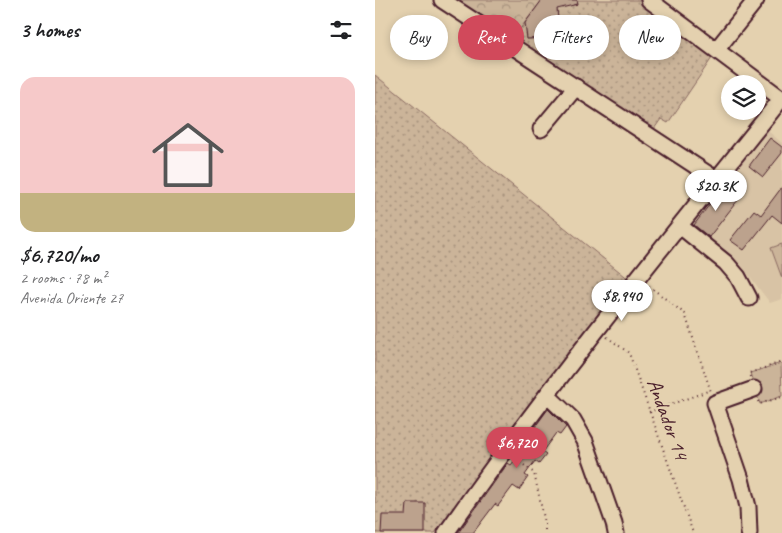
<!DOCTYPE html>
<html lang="en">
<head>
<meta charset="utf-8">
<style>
  body { margin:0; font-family:Caveat,sans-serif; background:#f6f6f6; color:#202124; height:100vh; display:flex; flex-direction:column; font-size:19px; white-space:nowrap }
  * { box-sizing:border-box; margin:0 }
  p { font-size:16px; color:#757577 }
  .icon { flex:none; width:28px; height:28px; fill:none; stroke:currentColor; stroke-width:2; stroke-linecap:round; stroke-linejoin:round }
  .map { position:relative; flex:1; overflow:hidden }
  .panel { display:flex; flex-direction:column; background:#fff; width:375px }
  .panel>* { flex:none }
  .top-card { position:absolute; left:15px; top:15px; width:316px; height:45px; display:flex; gap:10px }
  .fabs { position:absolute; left:346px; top:75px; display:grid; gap:10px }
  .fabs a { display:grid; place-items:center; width:45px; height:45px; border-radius:50%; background:#fff; box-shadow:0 2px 8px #0003; font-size:25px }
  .price { position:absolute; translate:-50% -42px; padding:0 11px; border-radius:18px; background:#fff; color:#222; font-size:16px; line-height:32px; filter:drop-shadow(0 1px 2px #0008) }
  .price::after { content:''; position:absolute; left:50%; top:30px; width:15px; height:11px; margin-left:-8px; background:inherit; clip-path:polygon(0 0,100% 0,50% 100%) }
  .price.selected { background:#d1495b; color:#fff }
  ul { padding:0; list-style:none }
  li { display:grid; align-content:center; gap:10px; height:265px; padding:0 20px }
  li span { display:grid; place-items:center; height:155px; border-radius:15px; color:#555 }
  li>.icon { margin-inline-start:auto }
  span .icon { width:90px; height:90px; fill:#fffc; stroke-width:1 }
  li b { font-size:21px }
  h2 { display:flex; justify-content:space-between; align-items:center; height:60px; padding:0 20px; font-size:21px }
  .tag { padding:0 18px; border-radius:22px; background:#fff; box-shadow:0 2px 8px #0003; font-size:18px; line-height:45px }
  .tag.selected { background:#d1495b; color:#fff }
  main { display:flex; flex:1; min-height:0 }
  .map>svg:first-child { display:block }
</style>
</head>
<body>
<main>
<section class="panel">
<h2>3 homes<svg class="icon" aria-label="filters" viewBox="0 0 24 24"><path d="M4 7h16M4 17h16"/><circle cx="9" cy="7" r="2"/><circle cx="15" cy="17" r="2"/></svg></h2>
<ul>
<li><span style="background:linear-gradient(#f6c9c9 75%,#c2b280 0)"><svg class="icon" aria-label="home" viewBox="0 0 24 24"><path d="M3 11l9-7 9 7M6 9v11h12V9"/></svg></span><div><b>$6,720/mo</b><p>2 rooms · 78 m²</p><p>Avenida Oriente 27</p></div></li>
</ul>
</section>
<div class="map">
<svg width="407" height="533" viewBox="0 0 407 533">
  <defs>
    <pattern id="grass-dots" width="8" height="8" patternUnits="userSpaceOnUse" patternTransform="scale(1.25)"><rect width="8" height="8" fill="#cbb499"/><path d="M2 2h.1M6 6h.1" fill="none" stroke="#a7927d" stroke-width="1.8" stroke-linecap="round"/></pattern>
    <pattern id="forest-crowns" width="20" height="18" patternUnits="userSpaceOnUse" patternTransform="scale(1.25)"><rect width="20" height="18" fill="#cbb499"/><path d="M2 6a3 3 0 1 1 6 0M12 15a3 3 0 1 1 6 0" fill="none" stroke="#a7927d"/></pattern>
  </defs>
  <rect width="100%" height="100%" fill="#e4d1af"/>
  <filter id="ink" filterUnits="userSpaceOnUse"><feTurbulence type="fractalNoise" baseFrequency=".02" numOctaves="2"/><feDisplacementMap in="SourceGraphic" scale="10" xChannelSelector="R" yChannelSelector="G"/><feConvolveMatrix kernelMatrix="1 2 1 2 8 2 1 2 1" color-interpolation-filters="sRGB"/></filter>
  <g filter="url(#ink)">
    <path fill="#d8c3a5" d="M393 131 407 143V299L395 303 367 266 316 226Z"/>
    <g fill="url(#grass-dots)" stroke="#8a6a62">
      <path d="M189 0H264L339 55 293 123 286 119 279 129 138 38 150 23 152 39 171 38 170 30 184 29 182 9Z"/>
      <path d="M0 75 255 280 60 533H0Z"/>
    </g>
    <path fill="url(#forest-crowns)" stroke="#8a6a62" d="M80 0H167L138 38Z"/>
    <g fill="#cbb499" stroke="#8a6a62">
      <path d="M407 244V278L396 248Z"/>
      <path d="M406 363 407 396 385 404 375 373Z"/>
    </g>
    <g fill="#bca28d" stroke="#4a1f2b">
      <path d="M167 0H202L203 4 182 9 184 29 170 30 172 38 152 39 150 23Z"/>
      <path d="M395 138 407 147V153L388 177 374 166Z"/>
      <path d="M407 187V223L397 215 369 250 355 240 379 210 386 215Z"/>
      <path d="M347 188 363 200 334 237 319 225Z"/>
      <path d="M173 409 191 427 185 435 181 433 167 452 171 455 164 464 160 461 150 475 153 477 144 490 138 486 123 506 120 504 98 533H83L133 463 136 465 147 451 144 449Z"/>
      <path d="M32 503H50V533H6L7 515H31Z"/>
    </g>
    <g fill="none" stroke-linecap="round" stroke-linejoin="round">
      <defs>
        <g id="minor">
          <path d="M67 0 342 180"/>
          <path d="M274 0 407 99"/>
          <path d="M342 49 381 0"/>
          <path d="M166 129 201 87"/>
          <path d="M305 226 351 263 363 277 374 298"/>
          <path d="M172 395 198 420 210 441 239 523 241 533"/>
          <path d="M71 533C176 383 292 241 407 98"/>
          <path d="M374 533 373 507 366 479 340 403 379 389"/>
        </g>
      </defs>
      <use href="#minor" stroke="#4a1f2b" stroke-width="19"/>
      <g stroke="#4a1f2b" stroke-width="2" stroke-dasharray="1 4" stroke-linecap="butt">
        <path d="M274 286 310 314 336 392"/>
        <path d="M232 337 254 353 318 533"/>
        <path d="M375 377 374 373 407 362"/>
        <path d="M383 401 384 404 407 397"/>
        <path d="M274 412 333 391"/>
        <path d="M141 459 159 473 170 523V533"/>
      </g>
      <use href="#minor" stroke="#e4d1af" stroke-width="15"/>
    </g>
  </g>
  <g text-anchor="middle" stroke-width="5" stroke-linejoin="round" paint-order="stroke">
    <g font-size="21" fill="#4a1f2b" stroke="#e4d1af">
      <text transform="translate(293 419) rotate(70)" y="7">Andador 14</text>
    </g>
  </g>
</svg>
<div class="fabs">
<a><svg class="icon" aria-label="layers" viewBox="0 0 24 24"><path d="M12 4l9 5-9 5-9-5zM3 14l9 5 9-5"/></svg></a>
</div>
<b class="price" style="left:341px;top:212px">$20.3K</b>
<b class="price" style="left:247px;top:322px">$8,940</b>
<b class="price selected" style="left:142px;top:469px">$6,720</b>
<div class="top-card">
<a class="tag">Buy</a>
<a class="tag selected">Rent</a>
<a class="tag">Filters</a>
<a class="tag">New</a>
</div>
</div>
</main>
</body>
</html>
